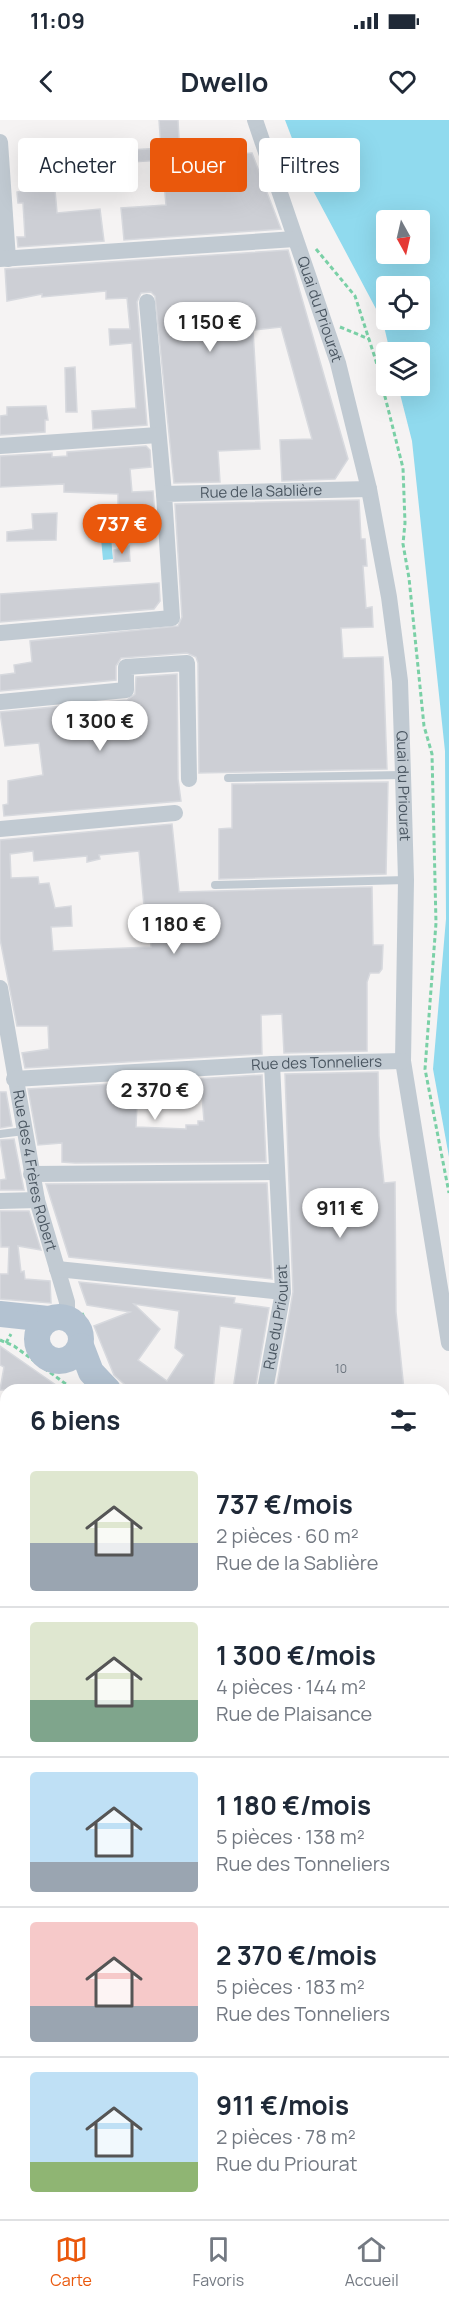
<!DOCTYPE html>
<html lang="fr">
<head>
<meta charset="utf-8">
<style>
  body { margin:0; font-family:Manrope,sans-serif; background:#f2f2f3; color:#1f2937; height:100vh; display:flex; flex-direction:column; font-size:22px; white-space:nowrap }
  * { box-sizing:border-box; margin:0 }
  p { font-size:20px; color:#747a83 }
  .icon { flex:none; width:33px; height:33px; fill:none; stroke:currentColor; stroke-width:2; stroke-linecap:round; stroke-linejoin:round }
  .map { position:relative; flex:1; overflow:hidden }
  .panel { position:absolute; left:0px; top:1264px; width:450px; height:836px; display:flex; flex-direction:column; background:#fff; border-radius:18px 18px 0 0; box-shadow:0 6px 24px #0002 }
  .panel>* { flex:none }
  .hud { position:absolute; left:18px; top:18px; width:414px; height:54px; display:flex; gap:12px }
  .needle { width:39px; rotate:172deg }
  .tools { position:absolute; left:376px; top:90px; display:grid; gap:12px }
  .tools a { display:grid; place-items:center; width:54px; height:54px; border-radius:6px; background:#fff; box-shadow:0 6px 24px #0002; font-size:30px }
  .price { position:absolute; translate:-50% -51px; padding:0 14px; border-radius:21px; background:#fff; color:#222; font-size:20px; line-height:39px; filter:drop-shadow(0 2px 3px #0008) }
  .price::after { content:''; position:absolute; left:50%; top:36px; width:18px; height:14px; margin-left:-9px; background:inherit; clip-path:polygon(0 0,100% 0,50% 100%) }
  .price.on { background:#ea580c; color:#fff }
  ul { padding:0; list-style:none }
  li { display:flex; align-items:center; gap:18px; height:150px; padding:0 30px }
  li+li { border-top:2px solid #e0e1e3 }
  li span { display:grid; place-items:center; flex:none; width:168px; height:120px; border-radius:6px; color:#555 }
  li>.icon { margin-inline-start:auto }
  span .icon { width:72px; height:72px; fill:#fffc; stroke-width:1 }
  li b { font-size:26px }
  h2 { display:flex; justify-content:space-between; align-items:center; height:72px; padding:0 30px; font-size:26px }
  .tag { padding:0 21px; border-radius:6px; background:#fff; box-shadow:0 6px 24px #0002; font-size:21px; line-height:54px }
  .tag.on { background:#ea580c; color:#fff }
  .status { display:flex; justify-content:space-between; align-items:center; height:42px; padding:0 30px; background:#fff; direction:ltr }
  .status svg { height:16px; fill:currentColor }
  header { display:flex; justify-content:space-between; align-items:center; height:78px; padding:0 30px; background:#fff; font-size:27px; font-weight:700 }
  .dock { display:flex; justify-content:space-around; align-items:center; height:84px; border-top:2px solid #e0e1e3; background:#fff; font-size:16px; color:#747a83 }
  .dock a { display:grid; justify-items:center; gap:3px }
  .dock .on { color:#ea580c }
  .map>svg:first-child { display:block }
</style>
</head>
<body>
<div class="status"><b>11:09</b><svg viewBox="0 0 49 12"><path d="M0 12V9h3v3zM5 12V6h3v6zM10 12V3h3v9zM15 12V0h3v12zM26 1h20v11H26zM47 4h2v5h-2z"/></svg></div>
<header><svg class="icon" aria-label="back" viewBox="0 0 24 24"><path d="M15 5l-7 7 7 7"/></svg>Dwello<svg class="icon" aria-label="heart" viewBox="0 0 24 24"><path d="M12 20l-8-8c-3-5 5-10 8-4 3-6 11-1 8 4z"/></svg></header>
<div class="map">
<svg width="449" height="2099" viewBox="0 0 449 2099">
  <rect width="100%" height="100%" fill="#f5f3f3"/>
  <path fill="#c3f1d5" d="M449 1404V1469H444V1410Z"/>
  <g fill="#90daee" fill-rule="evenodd">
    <path d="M285 0H449V1037L433 949 446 799 445 631 412 321 398 266H420V232H390L383 202 309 63ZM387 100H420V134H387ZM387 166H420V200H387Z"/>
    <path d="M111 417 113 439 103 440 101 418Z"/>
  </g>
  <g fill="#cdcfd5" stroke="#d7d9de" stroke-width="1.5" fill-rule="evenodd">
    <path d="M159 0H178L180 38 252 33 281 109 124 120 121 88 166 85 162 40 117 43 116 31 161 28Z"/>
    <path d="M53 47 57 93 100 89 104 121 18 127 17 117H25L23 83H18L17 72 22 71 20 49Z"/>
    <path d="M288 130 348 339 335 359 282 361 280 320 312 319 281 207 253 210 260 329 218 331 220 362 174 363 155 176 151 172 141 173 137 182 147 305 93 309 92 291 136 288 132 223 110 225 109 209H130L127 178 106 179V171L42 177V174L7 181 5 149Z"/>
    <path d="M75 247 77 292H66L65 248Z"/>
    <path d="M46 286 48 300H45V312L0 315V296L7 295V287Z"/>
    <path d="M146 326 150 330 151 347 130 349 132 372 153 371 156 408 137 409 138 416H134V421L113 422 112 409 91 410 90 390 118 389V374L64 372V364L0 367V336L52 333V337L67 336V332Z"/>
    <path d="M359 380 361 419H365L367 446H363L366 488 372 487 373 507 341 508 343 538 383 537 387 649 199 653 198 543 196 537 187 533 121 538 116 546V560L0 571V555L15 553 14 545 32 542 30 521 178 506 182 497 175 384Z"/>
    <path d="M57 393 56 420 7 421V412L33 409 32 394Z"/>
    <path d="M129 426 130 441 114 442V430Z"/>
    <path d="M159 463 160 481 154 489 0 502V474Z"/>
    <path d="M177 554 178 659 181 681 4 696 3 685 8 684V661L43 655 39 623 5 626 0 592 127 580 135 574 136 557Z"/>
    <path d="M388 662 386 754 219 759V709L232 708V664Z"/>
    <path d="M172 704 179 772 372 767 373 825H383L382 849 379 853H370L367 862V931L284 933 282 894 261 895 262 934 25 948 22 933 49 929 48 906H17L0 819V720ZM33 731 34 741 87 736V742L100 739 99 735 139 731 144 786H150L151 827 53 831 51 807 72 806 71 786 55 788 49 763 39 764 38 757 11 758 10 734Z"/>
    <path d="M378 952 379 1016 384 1063 395 1062 396 1192 404 1270H276L293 1172 285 954Z"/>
    <path d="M262 955 266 1042 75 1043 62 1042V1023L38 1025 28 969ZM182 974 202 976 204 1001H198V1005H186V1009L136 1007 137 984 168 982V976Z"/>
    <path d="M0 972H6L12 1006 0 1008Z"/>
    <path d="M14 1019 24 1070H0V1060L6 1059 0 1020Z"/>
    <path d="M267 1063 272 1159 69 1137 46 1064Z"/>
    <path d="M0 1091H29L41 1130 18 1126 21 1152 24 1151 25 1159 50 1161 51 1183 0 1179V1154H8L9 1127H1Z"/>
    <path d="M79 1162 235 1178 234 1183 269 1188 255 1270H233L242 1209 220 1206 213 1270H131L114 1255 94 1206 130 1192 87 1185ZM134 1184 179 1191 175 1228 184 1235 167 1261 138 1240 160 1209Z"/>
    <path d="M0 1226 33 1249 63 1270H0L4 1247 0 1245Z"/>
  </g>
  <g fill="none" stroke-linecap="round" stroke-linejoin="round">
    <g stroke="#7ad0a6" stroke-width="3" stroke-dasharray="4.5 3" stroke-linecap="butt">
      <path d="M316 129 355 176 376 241 403 348 405 403 403 424 409 458 424 606 432 634 436 803 425 949 449 1073"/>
      <path d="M340 207 369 219"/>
      <path d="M82 1193 89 1209"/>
      <path d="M0 1220 14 1226 74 1270"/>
      <path d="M6 1223 11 1214"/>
      <path d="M444 1396 449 1397"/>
      <path d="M444 1444 449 1439"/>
      <path d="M444 1451 447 1456 446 1463"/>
    </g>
    <g stroke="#c1cad2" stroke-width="8">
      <path d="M228 658 403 655"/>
      <path d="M215 765 406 760"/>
      <path d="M0 1014 24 1011"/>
      <path d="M0 2046 6 2041"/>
    </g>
    <g stroke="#c1cad2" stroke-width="16">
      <path id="s1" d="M255 0 338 243 369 369 389 477 400 561 403 655 406 760 403 941 449 1223"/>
      <path d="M0 22 8 139"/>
      <path d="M0 139 295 119"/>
      <path d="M147 182 164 374"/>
      <path d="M0 326 158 315"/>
      <path id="s2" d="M0 513 172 498 164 374 369 369"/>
      <path d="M0 582 126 570V547L187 543 189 659"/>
      <path d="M0 709 175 693"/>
      <path id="s3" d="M0 868 37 1080 67 1182V1198"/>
      <path id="s4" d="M14 959 272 944 403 941"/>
      <path d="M31 1054 277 1052"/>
      <path d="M0 1081 37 1080"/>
      <path d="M57 1149 283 1172"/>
      <path id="s5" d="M265 1270 283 1172 272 944"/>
      <path d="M444 1368 449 1348"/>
      <path d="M0 1448H6"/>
      <path d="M0 1569H6"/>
      <path d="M0 1776 6 1782"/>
      <path d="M444 1778 449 1788"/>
      <path d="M444 1825 449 1822"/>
      <path d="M0 1864 6 1858"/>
      <path d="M444 1881 449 1879"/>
      <path d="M0 1948 6 1954"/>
      <path d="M0 1975 6 1981"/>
      <path d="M444 2044H449"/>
      <path d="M0 2063 6 2057"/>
      <path d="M0 2081 6 2076"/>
      <path d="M444 2091 449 2086"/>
      <path d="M117 2094 121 2099"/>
      <path d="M204 2094 207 2099"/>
      <path d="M296 2094 297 2099"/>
    </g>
    <g stroke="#b3c2d1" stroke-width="26">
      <path d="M0 1194 48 1199"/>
      <circle cx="59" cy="1219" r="22"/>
      <path d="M81 1226 91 1252 108 1270"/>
      <path d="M444 1483 449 1484"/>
      <path d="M444 1529 449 1530"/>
    </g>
  </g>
  <g text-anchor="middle" stroke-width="6" stroke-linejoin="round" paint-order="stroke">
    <g font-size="12" fill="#6b747e">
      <text x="341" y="1253">10</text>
    </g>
    <g font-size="15" fill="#4a5661" stroke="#fff">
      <text dy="5" stroke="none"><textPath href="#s1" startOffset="200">Quai du Priourat</textPath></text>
      <text dy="5" stroke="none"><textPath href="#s2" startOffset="394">Rue de la Sablière</textPath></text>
      <text dy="5" stroke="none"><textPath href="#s1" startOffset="686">Quai du Priourat</textPath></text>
      <text dy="5" stroke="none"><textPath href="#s4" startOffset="303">Rue des Tonneliers</textPath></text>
      <text dy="5" stroke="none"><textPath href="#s3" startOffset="186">Rue des 4 Frères Robert</textPath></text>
      <text dy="5" stroke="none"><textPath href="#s5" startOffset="74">Rue du Priourat</textPath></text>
    </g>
  </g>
</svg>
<div class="tools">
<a><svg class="needle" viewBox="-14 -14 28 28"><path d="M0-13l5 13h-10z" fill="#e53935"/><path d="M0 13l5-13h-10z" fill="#747a83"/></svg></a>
<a><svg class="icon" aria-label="locate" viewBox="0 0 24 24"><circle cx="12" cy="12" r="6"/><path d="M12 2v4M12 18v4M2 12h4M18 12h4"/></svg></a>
<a><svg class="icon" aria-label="layers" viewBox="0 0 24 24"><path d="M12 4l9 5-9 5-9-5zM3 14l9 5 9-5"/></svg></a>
</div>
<b class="price" style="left:210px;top:233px">1 150 €</b>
<b class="price on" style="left:122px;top:435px">737 €</b>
<b class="price" style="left:100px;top:632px">1 300 €</b>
<b class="price" style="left:174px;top:835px">1 180 €</b>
<b class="price" style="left:155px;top:1001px">2 370 €</b>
<b class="price" style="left:340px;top:1119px">911 €</b>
<div class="hud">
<a class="tag">Acheter</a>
<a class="tag on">Louer</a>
<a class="tag">Filtres</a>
</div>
<section class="panel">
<h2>6 biens<svg class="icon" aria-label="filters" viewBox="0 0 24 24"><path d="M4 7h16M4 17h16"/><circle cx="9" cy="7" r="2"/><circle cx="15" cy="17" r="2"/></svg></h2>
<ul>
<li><span style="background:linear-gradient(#dfe7d0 60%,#9aa5b1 0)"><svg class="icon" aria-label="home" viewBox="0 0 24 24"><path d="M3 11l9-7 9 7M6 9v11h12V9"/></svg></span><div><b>737 €/mois</b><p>2 pièces · 60 m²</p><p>Rue de la Sablière</p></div></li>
<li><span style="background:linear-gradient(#dfe7d0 65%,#7fa58c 0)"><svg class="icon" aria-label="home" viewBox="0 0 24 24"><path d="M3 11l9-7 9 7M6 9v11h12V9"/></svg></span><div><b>1 300 €/mois</b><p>4 pièces · 144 m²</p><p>Rue de Plaisance</p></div></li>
<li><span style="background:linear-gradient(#bfe0f5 75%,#9aa5b1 0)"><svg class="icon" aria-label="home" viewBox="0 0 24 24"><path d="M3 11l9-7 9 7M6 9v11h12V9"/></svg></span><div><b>1 180 €/mois</b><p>5 pièces · 138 m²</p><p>Rue des Tonneliers</p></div></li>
<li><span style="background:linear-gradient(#f6c9c9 70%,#9aa5b1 0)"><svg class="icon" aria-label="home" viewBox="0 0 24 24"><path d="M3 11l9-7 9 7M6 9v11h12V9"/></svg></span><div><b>2 370 €/mois</b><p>5 pièces · 183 m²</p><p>Rue des Tonneliers</p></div></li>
<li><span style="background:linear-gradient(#bfe0f5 75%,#8fb573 0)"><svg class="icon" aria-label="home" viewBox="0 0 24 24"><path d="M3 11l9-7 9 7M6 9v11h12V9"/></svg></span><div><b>911 €/mois</b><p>2 pièces · 78 m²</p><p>Rue du Priourat</p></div></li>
</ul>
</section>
</div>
<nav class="dock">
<a class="on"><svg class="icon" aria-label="map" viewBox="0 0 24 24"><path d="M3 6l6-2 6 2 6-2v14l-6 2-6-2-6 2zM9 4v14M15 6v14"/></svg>Carte</a>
<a><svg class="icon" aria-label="saved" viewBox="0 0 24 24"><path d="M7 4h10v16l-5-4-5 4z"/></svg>Favoris</a>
<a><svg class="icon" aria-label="home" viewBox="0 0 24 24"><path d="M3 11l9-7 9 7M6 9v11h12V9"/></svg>Accueil</a>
</nav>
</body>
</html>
